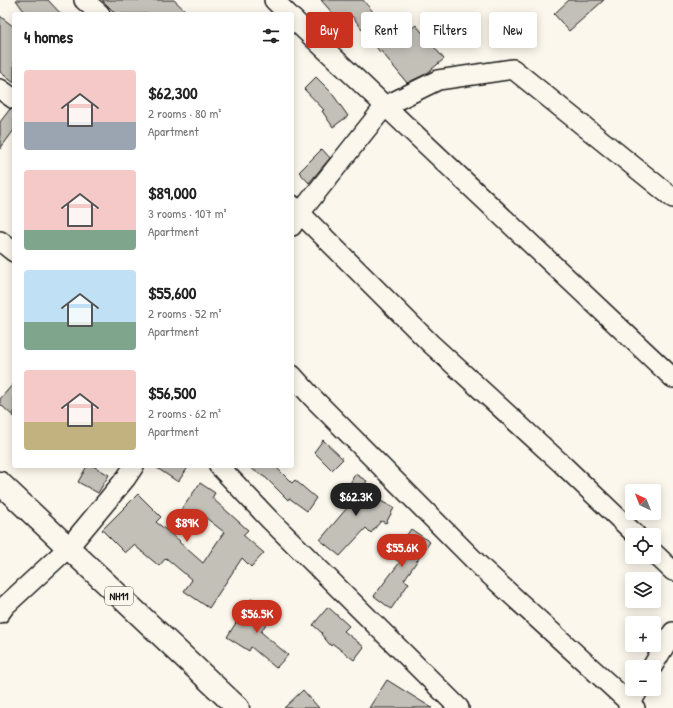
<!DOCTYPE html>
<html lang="en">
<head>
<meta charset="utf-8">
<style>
  body { margin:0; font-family:"Patrick Hand",sans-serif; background:#f2f2f2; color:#222; height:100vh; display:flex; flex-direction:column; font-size:15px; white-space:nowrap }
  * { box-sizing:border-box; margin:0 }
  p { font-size:13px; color:#767676 }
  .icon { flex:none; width:22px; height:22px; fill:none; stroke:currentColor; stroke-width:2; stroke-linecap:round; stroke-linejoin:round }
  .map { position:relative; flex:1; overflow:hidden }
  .details { position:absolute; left:12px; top:12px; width:282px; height:456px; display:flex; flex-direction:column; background:#fff; border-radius:4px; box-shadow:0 2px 10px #0003 }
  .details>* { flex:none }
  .banner { position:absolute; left:306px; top:12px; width:307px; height:36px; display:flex; gap:8px }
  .needle { width:26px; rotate:317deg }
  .controls { position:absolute; left:625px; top:484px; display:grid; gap:8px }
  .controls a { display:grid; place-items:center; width:36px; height:36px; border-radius:4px; background:#fff; box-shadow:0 2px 10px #0003; font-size:20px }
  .price { position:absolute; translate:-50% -34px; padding:0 9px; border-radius:14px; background:#c8321e; color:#fff; font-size:13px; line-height:26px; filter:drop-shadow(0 1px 2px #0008) }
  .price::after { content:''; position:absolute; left:50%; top:24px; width:12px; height:9px; margin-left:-6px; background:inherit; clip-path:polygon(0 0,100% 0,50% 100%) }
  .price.on { background:#222; color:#fff }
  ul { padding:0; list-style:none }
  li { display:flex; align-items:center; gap:12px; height:100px; padding:0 12px }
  li span { display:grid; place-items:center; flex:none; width:112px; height:80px; border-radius:4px; color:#555 }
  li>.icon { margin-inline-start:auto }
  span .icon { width:48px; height:48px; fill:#fffc; stroke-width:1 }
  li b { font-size:17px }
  h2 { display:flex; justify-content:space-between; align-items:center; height:48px; padding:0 12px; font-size:17px }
  .chip { padding:0 14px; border-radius:4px; background:#fff; box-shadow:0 2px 10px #0003; font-size:14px; line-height:36px }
  .chip.on { background:#c8321e; color:#fff }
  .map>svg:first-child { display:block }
</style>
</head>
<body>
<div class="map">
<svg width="673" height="708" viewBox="0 0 673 708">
  <rect width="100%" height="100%" fill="#fbf7ec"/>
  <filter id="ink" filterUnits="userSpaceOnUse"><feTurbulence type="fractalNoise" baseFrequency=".025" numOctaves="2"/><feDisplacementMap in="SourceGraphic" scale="8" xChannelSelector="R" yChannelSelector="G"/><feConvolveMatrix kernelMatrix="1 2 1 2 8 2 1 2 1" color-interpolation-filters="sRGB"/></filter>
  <g filter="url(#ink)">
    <g fill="#c3c0b8" stroke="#1c1c1c">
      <path d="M16 0H48L61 14H26Z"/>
      <path d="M102 0H174L189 14H116Z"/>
      <path d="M321 0H363L397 40 416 25 444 59 426 74 407 83 381 51 380 52 352 16 343 25Z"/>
      <path d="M569 0H604L569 31 554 14Z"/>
      <path d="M0 16 14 27V83L0 72Z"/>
      <path d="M316 77 331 92 348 116 333 127 322 111 324 110 304 89Z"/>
      <path d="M10 109 14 110V130L0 149V122Z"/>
      <path d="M322 149 330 158 309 183 299 172Z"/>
      <path d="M14 383V417L0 404V399Z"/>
      <path d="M323 440 343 459 332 470 314 452Z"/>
      <path d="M87 466H93L109 475 98 493 78 482Z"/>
      <path d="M154 466H189L178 482Z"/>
      <path d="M247 466H275L292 483 295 480 316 498 307 511 289 498 288 500 266 478Z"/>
      <path d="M355 474 367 481 363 487 371 496 394 508 386 523 381 521 371 533 366 528 340 556 320 540 352 502 343 497Z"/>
      <path d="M200 483 215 493 212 498 248 530 243 535 264 553 251 567 242 558 209 608 184 591 192 580 166 558 159 566 134 545 125 553 102 530 138 494 161 517 156 522 180 541 179 542 203 563 224 532 201 514 197 519 182 509Z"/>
      <path d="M411 529 430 542 404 580 409 583 391 609 374 596 400 562 392 557Z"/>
      <path d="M251 599 273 612 261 632 288 655 276 668 251 647 249 651 227 637Z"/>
      <path d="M328 607 349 626 344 631 364 647 354 660 333 644 331 646 321 634 322 633 313 625Z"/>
      <path d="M387 680 432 708H369Z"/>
      <path d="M303 690 319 708H284Z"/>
    </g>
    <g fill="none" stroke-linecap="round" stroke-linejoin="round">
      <defs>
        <g id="minor">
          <path d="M84 0 100 14"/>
          <path d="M274 0 288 14"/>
          <path d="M292 18 673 378"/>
          <path d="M0 89 14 99"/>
          <path d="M292 205 430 343 563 465 636 535"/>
          <path d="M292 226 300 213 385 106 438 80 513 69 673 198"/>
          <path d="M0 241 14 252"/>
          <path d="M292 375 313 398 482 568 635 708"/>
          <path d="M219 466 269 519 459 708"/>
          <path d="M654 553 673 571"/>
          <path d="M0 613 5 606 68 548 126 478 134 466"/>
          <path d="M652 667 673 632"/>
          <path d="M628 708 639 689"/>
        </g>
        <path id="trunk" d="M0 483 238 708"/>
      </defs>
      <use href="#minor" stroke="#1c1c1c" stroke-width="22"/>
      <use href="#trunk" stroke="#1c1c1c" stroke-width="25"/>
      <use href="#minor" stroke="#fbf7ec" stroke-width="19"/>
      <use href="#trunk" stroke="#fbf7ec" stroke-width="22"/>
    </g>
  </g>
  <g text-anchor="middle" stroke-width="3.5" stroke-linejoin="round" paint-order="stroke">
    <rect fill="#fbf7ec" stroke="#5f5e5a" stroke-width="1" x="105" y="587" width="28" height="18" rx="3"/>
    <g font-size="11" font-weight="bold" fill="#1c1c1c">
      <text x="119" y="600">NH11</text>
    </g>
  </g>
</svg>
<div class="controls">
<a><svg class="needle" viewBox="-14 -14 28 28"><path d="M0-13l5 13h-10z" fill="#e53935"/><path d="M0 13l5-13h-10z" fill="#767676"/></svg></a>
<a><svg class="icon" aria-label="locate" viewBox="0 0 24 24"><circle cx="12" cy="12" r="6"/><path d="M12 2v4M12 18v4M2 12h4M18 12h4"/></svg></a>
<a><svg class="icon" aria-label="layers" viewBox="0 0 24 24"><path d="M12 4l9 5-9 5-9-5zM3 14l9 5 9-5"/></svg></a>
<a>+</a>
<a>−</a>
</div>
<b class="price on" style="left:356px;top:517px">$62.3K</b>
<b class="price" style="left:187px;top:543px">$89K</b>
<b class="price" style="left:402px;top:568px">$55.6K</b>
<b class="price" style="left:257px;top:634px">$56.5K</b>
<div class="banner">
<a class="chip on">Buy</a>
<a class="chip">Rent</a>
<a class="chip">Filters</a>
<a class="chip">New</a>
</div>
<section class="details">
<h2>4 homes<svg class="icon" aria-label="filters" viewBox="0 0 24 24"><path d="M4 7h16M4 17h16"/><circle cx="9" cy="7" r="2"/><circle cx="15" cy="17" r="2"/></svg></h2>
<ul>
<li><span style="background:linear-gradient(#f6c9c9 65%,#9aa5b1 0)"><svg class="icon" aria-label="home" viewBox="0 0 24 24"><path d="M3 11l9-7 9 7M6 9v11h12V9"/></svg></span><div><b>$62,300</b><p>2 rooms · 80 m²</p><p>Apartment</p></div></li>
<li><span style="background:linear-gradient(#f6c9c9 75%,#7fa58c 0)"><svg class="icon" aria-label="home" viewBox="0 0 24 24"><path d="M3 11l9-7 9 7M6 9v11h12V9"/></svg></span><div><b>$89,000</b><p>3 rooms · 107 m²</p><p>Apartment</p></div></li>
<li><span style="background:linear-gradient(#bfe0f5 65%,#7fa58c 0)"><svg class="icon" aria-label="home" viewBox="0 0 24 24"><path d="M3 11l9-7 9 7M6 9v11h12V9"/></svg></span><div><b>$55,600</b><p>2 rooms · 52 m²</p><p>Apartment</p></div></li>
<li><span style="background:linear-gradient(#f6c9c9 65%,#c2b280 0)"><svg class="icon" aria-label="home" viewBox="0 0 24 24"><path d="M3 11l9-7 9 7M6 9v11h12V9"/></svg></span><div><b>$56,500</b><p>2 rooms · 62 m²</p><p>Apartment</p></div></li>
</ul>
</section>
</div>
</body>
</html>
